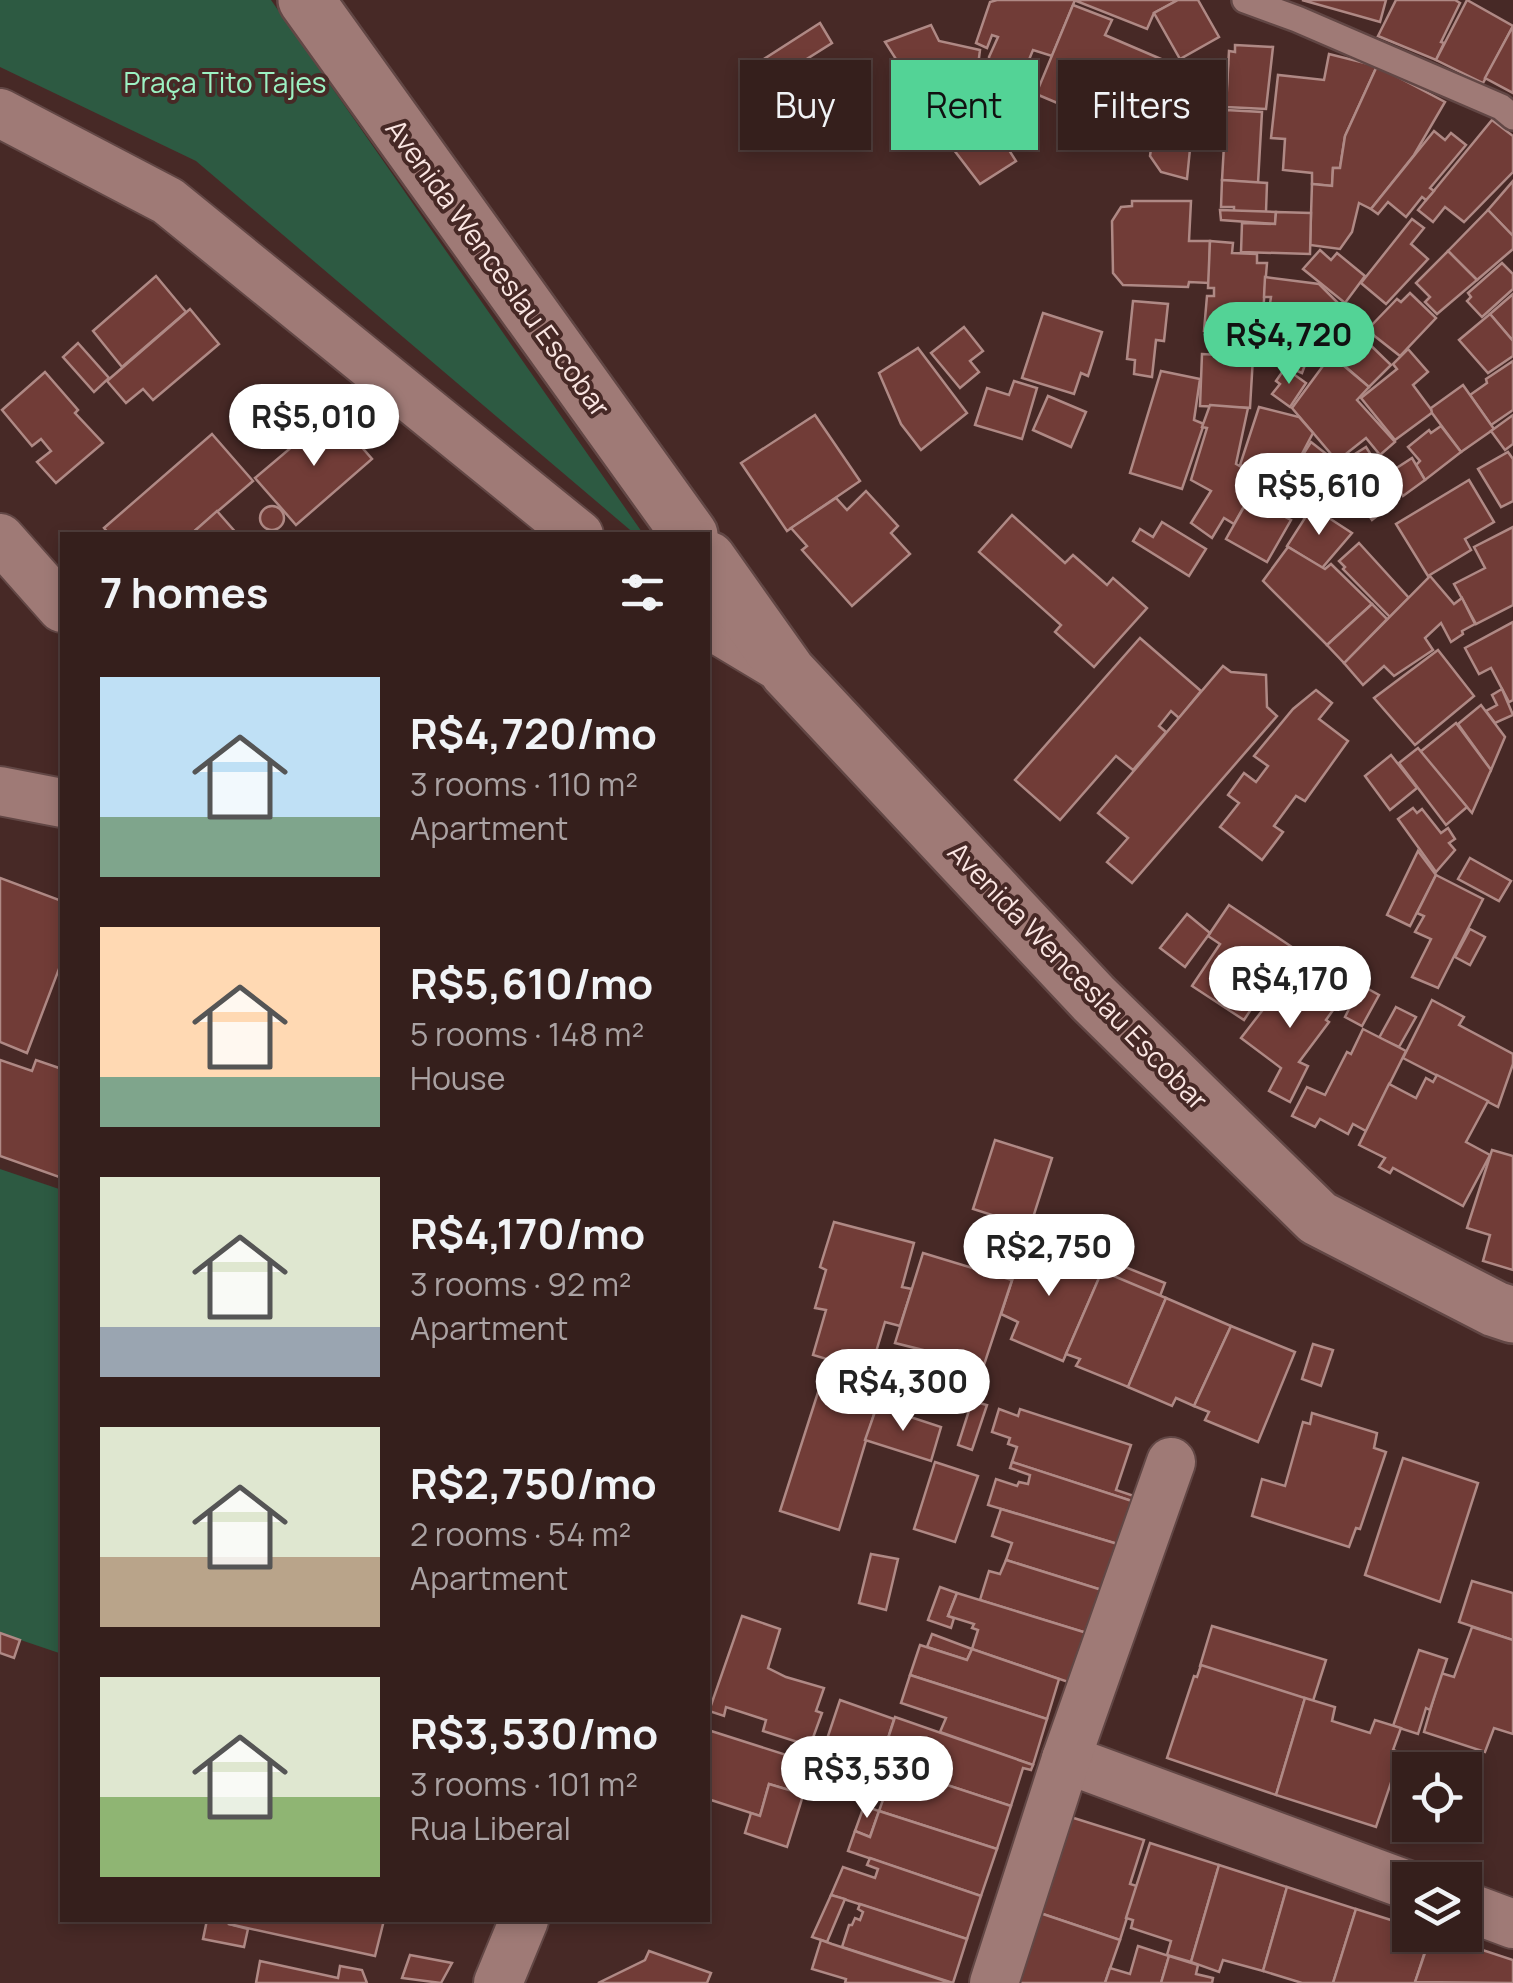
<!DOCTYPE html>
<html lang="en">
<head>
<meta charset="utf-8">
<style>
  body { margin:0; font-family:Manrope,sans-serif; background:#402c29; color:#f1f3f6; height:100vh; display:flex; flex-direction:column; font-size:38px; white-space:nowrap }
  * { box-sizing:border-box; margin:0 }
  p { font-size:32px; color:#aaa2a3 }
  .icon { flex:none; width:55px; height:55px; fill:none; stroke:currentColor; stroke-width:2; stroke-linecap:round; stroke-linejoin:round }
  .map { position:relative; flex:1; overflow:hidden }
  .side { position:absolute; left:60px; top:532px; width:650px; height:1390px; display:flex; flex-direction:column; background:#351f1c; border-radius:0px; box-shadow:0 5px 15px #0003,0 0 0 2px #4f3d3b }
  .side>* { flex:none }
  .guide { position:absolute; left:740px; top:60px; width:622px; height:90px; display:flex; gap:20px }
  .controls { position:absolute; left:1392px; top:1752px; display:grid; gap:20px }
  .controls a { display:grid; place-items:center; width:90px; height:90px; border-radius:0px; background:#351f1c; box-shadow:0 5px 15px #0003,0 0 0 2px #4f3d3b; font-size:50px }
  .price { position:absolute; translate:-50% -85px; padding:0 22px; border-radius:35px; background:#fff; color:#222; font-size:32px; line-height:65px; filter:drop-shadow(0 2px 5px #0008) }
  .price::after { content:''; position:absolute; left:50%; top:60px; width:30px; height:22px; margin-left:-15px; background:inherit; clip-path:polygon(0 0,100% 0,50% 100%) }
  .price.current { background:#53d396; color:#111 }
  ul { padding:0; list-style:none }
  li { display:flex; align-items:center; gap:30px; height:250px; padding:0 40px }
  li span { display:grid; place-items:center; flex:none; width:280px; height:200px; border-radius:0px; color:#555 }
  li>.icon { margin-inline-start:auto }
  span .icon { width:120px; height:120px; fill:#fffc; stroke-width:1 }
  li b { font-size:42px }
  h2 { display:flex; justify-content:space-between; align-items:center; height:120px; padding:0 40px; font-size:42px }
  .tag { padding:0 35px; border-radius:0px; background:#351f1c; box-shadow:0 5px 15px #0003,0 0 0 2px #4f3d3b; font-size:35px; line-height:90px }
  .tag.current { background:#53d396; color:#111 }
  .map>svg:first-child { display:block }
</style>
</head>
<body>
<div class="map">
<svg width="1513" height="1983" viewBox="0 0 1513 1983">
  <rect width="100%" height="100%" fill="#472926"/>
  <g fill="#2d5a42">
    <path d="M0 0H271L644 535H636L196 161 0 67Z"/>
    <path d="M0 1169 62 1190V1654L0 1633Z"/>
  </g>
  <g fill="#713c37" stroke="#af8985" stroke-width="2.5">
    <path d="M997 0H1075L1052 56 1033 50 1014 96 992 88 989 57 998 37 992 35 987 48 976 43 990 2Z"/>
    <path d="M1074 0H1178L1154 13 1147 29Z"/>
    <path d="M1178 0H1198L1219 37 1180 59 1154 13Z"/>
    <path d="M1302 0H1386L1380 22Z"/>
    <path d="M1396 0H1455L1460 3 1441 42 1444 43 1436 60 1378 36Z"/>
    <path d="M1467 0 1513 26 1483 83 1436 60Z"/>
    <path d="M1073 5 1112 20 1105 35 1168 62 1144 118 1113 105 1118 94 1086 81 1074 110 1036 94Z"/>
    <path d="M820 23 832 43 775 79 764 59Z"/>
    <path d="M931 25 939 41 980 50 976 82 981 91 986 88 1005 118 954 150 885 42Z"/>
    <path d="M1513 26V93L1485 78Z"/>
    <path d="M1235 45 1273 47 1266 109 1226 107 1229 51 1235 52Z"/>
    <path d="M1329 54 1377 66 1345 136 1340 168H1333L1332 186 1312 184V173L1283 170 1285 139 1271 138 1278 75 1324 80Z"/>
    <path d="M1228 64 1224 140 1191 139 1187 179 1161 172 1150 156 1159 93 1172 68Z"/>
    <path d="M1377 66 1445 102 1414 155 1371 209 1359 203 1352 232 1340 249 1310 245 1312 184 1332 186 1333 168H1340L1345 136Z"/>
    <path d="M1226 110 1262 112 1258 183 1222 180Z"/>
    <path d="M1492 120 1513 136V172L1464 222 1445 207 1433 222 1418 210Z"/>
    <path d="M993 125 1016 161 980 184 954 150Z"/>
    <path d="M1434 131 1445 140 1451 133 1466 145 1430 188 1434 191 1426 200 1422 197 1406 217 1388 202 1378 214 1371 209Z"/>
    <path d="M1222 180 1267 183 1266 212 1234 211V207H1221Z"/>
    <path d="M1513 181V236L1488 210Z"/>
    <path d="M1132 201H1191L1189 241H1210L1209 283 1189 282 1188 287 1123 285 1113 273 1112 221 1121 207 1132 206Z"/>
    <path d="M1220 210 1276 212 1275 224 1221 220Z"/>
    <path d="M1488 210 1513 236V249L1477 280 1448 251Z"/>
    <path d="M1276 212 1311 213 1310 254 1241 252 1242 223 1275 224Z"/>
    <path d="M1412 219 1424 228 1411 244 1428 259 1386 304 1361 283Z"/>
    <path d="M1210 241 1233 243 1232 253 1257 254V263H1267L1260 349 1210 345 1212 332 1204 331 1207 296H1214V288H1208Z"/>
    <path d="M1320 250 1331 260 1337 253 1365 276 1345 303 1303 269Z"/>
    <path d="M1448 251 1477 280 1437 314 1425 302 1430 297 1416 283Z"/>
    <path d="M1502 263 1513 274V289L1482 317 1467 301 1471 297 1468 293Z"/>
    <path d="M156 276 186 312 122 367 93 331Z"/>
    <path d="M1265 277 1319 284 1362 327 1339 351 1322 337 1315 338 1302 373 1262 356 1271 297H1264Z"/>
    <path d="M1410 293 1436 318 1400 356 1367 330 1397 299 1401 302Z"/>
    <path d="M1513 294V341L1490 314Z"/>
    <path d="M1133 301 1168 304 1164 341 1156 340 1152 377 1134 374 1135 360 1127 359Z"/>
    <path d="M190 309 219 344 153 400 143 389 126 403 107 381Z"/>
    <path d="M1043 313 1102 332 1088 376 1081 373 1074 394 1022 378Z"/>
    <path d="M1490 314 1513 341V356L1488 373 1459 340Z"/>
    <path d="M964 327 983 351 970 361 979 372 960 388 931 353Z"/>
    <path d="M1357 332 1391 365 1369 387 1333 356Z"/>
    <path d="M78 343 109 378 94 392 63 357Z"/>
    <path d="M918 348 967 413 921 450 901 424 879 373Z"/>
    <path d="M1408 349 1428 372 1413 385 1433 412 1395 440 1361 398 1397 369 1393 364Z"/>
    <path d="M1202 354 1253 357 1250 408 1200 406Z"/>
    <path d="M1331 355 1369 387 1357 400 1395 442 1380 455 1366 438 1337 461 1292 408Z"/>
    <path d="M1513 361V410L1491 425 1470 395 1487 383 1486 379Z"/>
    <path d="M1285 368 1306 383 1290 407 1272 394 1280 384 1276 381Z"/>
    <path d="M1161 371 1200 379 1194 420 1204 424 1182 489 1130 473Z"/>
    <path d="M45 372 78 410 75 413 103 443 56 483 37 462 51 451 41 439 32 446 2 410Z"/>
    <path d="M1014 381 1037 388 1022 439 975 425 987 388 1009 395Z"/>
    <path d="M1463 385 1494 429 1461 452 1432 413 1431 408Z"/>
    <path d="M1048 396 1086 412 1071 447 1033 430Z"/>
    <path d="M1210 405 1248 408 1236 464 1248 471 1244 479 1256 485 1234 524 1224 518 1212 538 1191 523 1211 491 1191 480 1207 428 1202 427Z"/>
    <path d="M1259 407 1299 417 1313 433 1294 469 1295 475 1275 468 1271 478 1240 465Z"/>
    <path d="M332 413 372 459 296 525 255 478Z"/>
    <path d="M815 415 860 481 787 531 741 463Z"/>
    <path d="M1513 415V444L1505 450 1491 431Z"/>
    <path d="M1441 426 1461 452 1425 480 1416 465 1420 461 1408 447 1429 430 1431 433Z"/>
    <path d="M212 434 253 481 190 535H110L104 528Z"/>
    <path d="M1311 442 1339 464 1366 447 1399 499 1372 520 1351 489 1339 498 1323 477 1316 486 1294 469Z"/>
    <path d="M1508 452 1513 459V501L1501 507 1478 469Z"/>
    <path d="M1412 458 1425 480 1403 496 1389 473Z"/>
    <path d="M1276 476 1316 496 1305 518 1265 498Z"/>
    <path d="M1469 480 1494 522 1465 539 1471 550 1428 576 1396 524Z"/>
    <path d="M866 491 898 526 891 533 910 554 852 606 802 550 807 546 791 528 836 498 847 510Z"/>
    <path d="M1249 498 1291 520 1267 562 1226 539Z"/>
    <circle cx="272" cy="518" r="12"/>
    <path d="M1312 507 1352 533 1322 568 1287 546Z"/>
    <path d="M217 511 238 535H190Z"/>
    <path d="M1012 515 1065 563 1073 555 1107 585 1113 578 1147 608 1094 667 1055 632 1061 625 979 552Z"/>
    <path d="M1162 522 1206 549 1189 576 1133 541 1140 529 1153 537Z"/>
    <path d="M1513 527V605L1476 624 1454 584 1485 568 1474 547Z"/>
    <path d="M1359 543 1409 598 1390 617 1343 569 1345 567 1339 561Z"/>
    <path d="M1288 547 1325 569 1331 564 1372 604 1327 645 1263 581Z"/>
    <path d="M1430 576 1454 604 1462 598 1475 624 1462 631 1463 634 1451 642 1441 623 1425 638 1433 650 1394 676 1384 666 1363 685 1344 663Z"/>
    <path d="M1372 604 1387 619 1344 663 1327 645Z"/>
    <path d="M1513 622V700L1509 702 1491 668 1479 674 1465 648Z"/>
    <path d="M1140 638 1201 691 1179 718 1171 711 1159 726 1166 732 1133 770 1116 756 1060 820 1015 780Z"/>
    <path d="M1438 650 1474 696 1415 745 1374 698Z"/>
    <path d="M1223 666 1231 672 1266 675 1267 707 1277 716 1132 883 1107 862 1128 838 1098 813Z"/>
    <path d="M1502 689 1513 715 1495 723 1486 711 1497 705 1492 695Z"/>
    <path d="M1316 690 1332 703 1319 719 1348 741 1305 801 1296 796 1274 826 1283 832 1262 860 1220 827 1239 803 1228 795 1244 773 1256 782 1268 766 1254 756 1293 709Z"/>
    <path d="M1481 705 1505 737 1491 770 1458 724Z"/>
    <path d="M1456 723 1491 770 1472 813 1420 752Z"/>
    <path d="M1418 748 1467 807 1446 825 1399 763Z"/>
    <path d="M1391 755 1417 788 1390 810 1365 776Z"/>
    <path d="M1413 808 1417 813 1422 809 1441 833 1448 828 1455 839 1449 843 1455 850 1436 872 1398 819Z"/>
    <path d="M1418 851 1436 875 1410 926 1387 915Z"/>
    <path d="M1470 858 1511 881 1499 901 1458 879Z"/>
    <path d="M1436 875 1483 899 1438 988 1412 977 1431 939 1415 932 1424 916 1417 913Z"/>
    <path d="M0 878 62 901V961L27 1053 0 1042Z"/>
    <path d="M1229 905 1292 947 1244 1020 1192 986 1220 944 1208 936Z"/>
    <path d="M1187 914 1210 933 1185 967 1160 948Z"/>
    <path d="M1470 929 1485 937 1470 965 1455 957Z"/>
    <path d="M1298 973 1338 1003 1326 1020 1329 1022 1299 1062 1308 1066 1290 1102 1269 1091 1281 1068 1241 1038 1282 985 1286 987Z"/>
    <path d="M1361 985 1379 995 1362 1026 1345 1017Z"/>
    <path d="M1432 1000 1464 1017 1459 1025 1513 1054V1064L1498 1107 1403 1058Z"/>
    <path d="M1396 1007 1416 1017 1399 1047 1379 1038Z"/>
    <path d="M1363 1029 1406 1051 1366 1131 1353 1124 1348 1134 1320 1119 1315 1127 1292 1116 1307 1087 1325 1095 1347 1052 1351 1054Z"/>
    <path d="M0 1060 32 1071 36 1060 62 1069V1178L0 1156Z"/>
    <path d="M1437 1075 1488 1101 1466 1142 1490 1155 1463 1206 1393 1168 1390 1173 1379 1167 1385 1158 1359 1145 1389 1084 1416 1098 1426 1078 1433 1082Z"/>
    <path d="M995 1140 1052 1158 1030 1227 973 1209Z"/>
    <path d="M1492 1150 1513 1156V1270L1483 1261 1490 1235 1467 1228Z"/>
    <path d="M834 1222 914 1243 902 1287 912 1289 900 1326 885 1322 870 1372 813 1355 826 1310 815 1308 826 1270 820 1267Z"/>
    <path d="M1025 1241 1102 1271 1063 1361 1011 1339 1018 1322 1001 1314Z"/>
    <path d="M923 1253 1012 1280 981 1374 933 1360 935 1353 895 1343Z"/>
    <path d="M1100 1257 1165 1283 1160 1296 1095 1269Z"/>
    <path d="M1102 1271 1166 1298 1128 1387 1076 1366 1080 1359 1066 1354Z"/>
    <path d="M1166 1298 1231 1326 1194 1406 1176 1398 1172 1406 1128 1387Z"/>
    <path d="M1231 1326 1295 1352 1258 1442 1205 1420 1209 1412 1194 1406Z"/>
    <path d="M1313 1344 1333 1350 1321 1386 1302 1379Z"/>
    <path d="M821 1383 877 1404 839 1530 780 1511Z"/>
    <path d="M972 1401 987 1405 972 1450 958 1445Z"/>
    <path d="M877 1406 941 1427 931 1461 865 1440Z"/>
    <path d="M999 1409 1018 1416 1020 1409 1131 1445 1116 1490 1137 1497 1135 1502 1012 1462 1017 1447 1008 1444 1010 1438 992 1432Z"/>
    <path d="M1312 1413 1377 1433 1374 1448 1386 1452 1360 1529 1356 1528 1349 1547 1252 1516 1262 1479 1285 1486 1303 1422 1310 1424Z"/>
    <path d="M1403 1458 1478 1483 1440 1602 1365 1575Z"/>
    <path d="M935 1462 978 1476 955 1542 914 1529Z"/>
    <path d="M1012 1462 1135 1502 1121 1545 988 1505 996 1479 1017 1486 1019 1482 1028 1484 1030 1475 1010 1468Z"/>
    <path d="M1001 1509 1121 1545 1105 1591 1006 1560 1012 1543 992 1536Z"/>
    <path d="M871 1554 898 1559 886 1610 859 1603Z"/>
    <path d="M1006 1560 1105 1591 1090 1634 980 1600 989 1571 1000 1574Z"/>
    <path d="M1472 1581 1513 1593V1640L1459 1622Z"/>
    <path d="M940 1587 957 1593 948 1616 954 1618 951 1628 928 1620Z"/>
    <path d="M957 1593 1090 1634 1074 1684 972 1649 978 1630 972 1628 974 1624 948 1616Z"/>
    <path d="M742 1616 780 1629 768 1668 786 1677 824 1688 816 1711 822 1713 810 1746 763 1731 766 1720 726 1707 724 1716 709 1711Z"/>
    <path d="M1212 1626 1326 1660 1313 1701 1200 1666Z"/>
    <path d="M1472 1627 1513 1640V1734L1494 1728 1485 1752 1424 1732 1441 1673 1454 1677Z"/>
    <path d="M0 1633 20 1640 14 1658 0 1653Z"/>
    <path d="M932 1634 972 1649 967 1660 927 1647Z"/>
    <path d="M920 1645 967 1660 972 1649 1059 1679 1047 1719 910 1675Z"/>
    <path d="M1419 1650 1447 1659 1430 1710 1426 1708 1418 1734 1393 1726Z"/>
    <path d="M1201 1665 1305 1698 1276 1795 1167 1758 1194 1676 1197 1677Z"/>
    <path d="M910 1675 1047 1719 1033 1765 940 1732 946 1718 901 1703Z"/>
    <path d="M1305 1698 1335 1707 1332 1721 1370 1733 1375 1720 1401 1728 1393 1750 1401 1753 1376 1827 1276 1795Z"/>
    <path d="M840 1700 894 1719 878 1770 823 1751Z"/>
    <path d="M895 1717 1033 1765 1031 1770 1023 1768 1011 1806 880 1763Z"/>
    <path d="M708 1730 799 1759 789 1790 769 1784 760 1816 708 1799Z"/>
    <path d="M880 1763 1011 1806 997 1849 879 1811 888 1786 874 1781Z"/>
    <path d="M769 1784 789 1790 791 1785 805 1789 787 1847 745 1833 751 1813 760 1816Z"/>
    <path d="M864 1806 879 1811 870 1837 855 1831Z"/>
    <path d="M879 1811 997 1849 981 1896 848 1851 855 1831 870 1837Z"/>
    <path d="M1061 1814 1144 1840 1130 1884 1137 1886 1120 1940 1031 1910Z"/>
    <path d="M1150 1843 1219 1865 1191 1962 1167 1955 1171 1941 1131 1928 1133 1920 1126 1918Z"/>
    <path d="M870 1858 981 1896 967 1939 831 1895 843 1867 875 1878 878 1869 867 1865Z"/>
    <path d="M1219 1865 1287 1887 1263 1971 1223 1960 1219 1972 1191 1962Z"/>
    <path d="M1287 1887 1356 1909 1333 1983H1302L1263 1971Z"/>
    <path d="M831 1895 845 1899 827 1942 812 1937Z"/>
    <path d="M860 1904 967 1939 953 1983 842 1947 849 1925H852L855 1918 860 1920 863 1912 858 1909Z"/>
    <path d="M1356 1909 1410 1926V1935H1430L1415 1983H1333Z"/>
    <path d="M1031 1910 1120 1940 1105 1983H1008Z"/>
    <path d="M207 1920H229V1924L248 1929 244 1947 203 1939Z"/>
    <path d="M229 1920H384L375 1956 229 1924Z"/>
    <path d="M1440 1936 1513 1960V1983L1415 1982 1427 1947 1436 1949Z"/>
    <path d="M821 1940 832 1944 951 1983H845L846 1979 812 1969Z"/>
    <path d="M1138 1946 1169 1956 1161 1983H1105L1110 1968 1130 1974Z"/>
    <path d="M649 1951 711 1973 707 1983H598L645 1960Z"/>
    <path d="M410 1955 452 1963 441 1983 402 1978Z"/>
    <path d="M1169 1956 1198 1965 1196 1974 1213 1978 1212 1983H1161Z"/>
    <path d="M260 1961 338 1978 340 1966 362 1970 367 1983H256Z"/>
  </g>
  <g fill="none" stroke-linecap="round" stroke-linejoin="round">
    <defs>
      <path id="service" d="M1245 0 1297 19 1501 107 1513 117"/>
      <g id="minor">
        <path d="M0 113 168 201 579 535"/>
        <path d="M0 538 62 608"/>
        <path d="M708 624 785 670"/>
        <path d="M0 791 62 803"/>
        <path d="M1066 1759 1410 1886"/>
        <path d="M1465 1906 1513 1924"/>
        <path d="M498 1983 524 1920"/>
        <path d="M994 1983 1066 1759 1171 1462"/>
      </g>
      <g id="secondary">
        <path d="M306 0 690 535"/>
        <path d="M708 559 788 672 1094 999 1318 1218 1495 1309 1513 1315"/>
      </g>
    </defs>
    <use href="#service" stroke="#624745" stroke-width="30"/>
    <use href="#minor" stroke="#624745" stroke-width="52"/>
    <use href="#secondary" stroke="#624745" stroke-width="60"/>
    <use href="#service" stroke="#9f7a76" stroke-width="25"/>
    <use href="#minor" stroke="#9f7a76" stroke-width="48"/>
    <use href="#secondary" stroke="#9f7a76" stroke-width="55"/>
  </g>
  <g text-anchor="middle" stroke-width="8" stroke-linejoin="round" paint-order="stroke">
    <g font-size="28" fill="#9cf2c3" stroke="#472926">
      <text x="225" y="93">Praça Tito Tajes</text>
    </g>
    <g font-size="28" fill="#fae5e2" stroke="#472926">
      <text transform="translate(498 268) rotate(54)" y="10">Avenida Wenceslau Escobar</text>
      <text transform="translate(1078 976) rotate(46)" y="10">Avenida Wenceslau Escobar</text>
    </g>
  </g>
</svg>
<div class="controls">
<a><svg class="icon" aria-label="locate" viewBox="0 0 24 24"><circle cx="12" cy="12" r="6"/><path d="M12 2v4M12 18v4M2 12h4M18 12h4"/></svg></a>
<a><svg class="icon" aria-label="layers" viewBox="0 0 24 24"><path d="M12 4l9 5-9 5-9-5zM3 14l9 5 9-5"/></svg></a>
</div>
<b class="price current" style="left:1289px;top:387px">R$4,720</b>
<b class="price" style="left:314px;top:469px">R$5,010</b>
<b class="price" style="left:1319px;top:538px">R$5,610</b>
<b class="price" style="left:1290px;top:1031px">R$4,170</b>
<b class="price" style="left:1049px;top:1299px">R$2,750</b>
<b class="price" style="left:903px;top:1434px">R$4,300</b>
<b class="price" style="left:867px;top:1821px">R$3,530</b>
<div class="guide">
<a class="tag">Buy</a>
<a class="tag current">Rent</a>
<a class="tag">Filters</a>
</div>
<section class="side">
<h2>7 homes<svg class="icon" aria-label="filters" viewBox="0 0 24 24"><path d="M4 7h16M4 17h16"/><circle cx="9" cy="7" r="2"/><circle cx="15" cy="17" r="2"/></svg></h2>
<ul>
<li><span style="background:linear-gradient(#bfe0f5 70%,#7fa58c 0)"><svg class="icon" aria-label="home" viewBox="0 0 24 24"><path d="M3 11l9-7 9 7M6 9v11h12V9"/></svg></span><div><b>R$4,720/mo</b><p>3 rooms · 110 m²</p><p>Apartment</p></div></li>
<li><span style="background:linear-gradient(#ffd9b3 75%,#7fa58c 0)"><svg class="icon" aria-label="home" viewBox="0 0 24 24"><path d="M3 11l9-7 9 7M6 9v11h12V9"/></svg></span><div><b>R$5,610/mo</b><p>5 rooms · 148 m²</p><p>House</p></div></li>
<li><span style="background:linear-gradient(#dfe7d0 75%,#9aa5b1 0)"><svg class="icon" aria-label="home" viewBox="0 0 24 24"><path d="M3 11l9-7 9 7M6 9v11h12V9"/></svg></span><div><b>R$4,170/mo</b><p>3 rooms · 92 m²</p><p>Apartment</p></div></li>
<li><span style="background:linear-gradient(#dfe7d0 65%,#b9a48a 0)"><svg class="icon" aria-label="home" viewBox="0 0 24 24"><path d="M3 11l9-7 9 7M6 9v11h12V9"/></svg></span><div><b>R$2,750/mo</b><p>2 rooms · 54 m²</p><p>Apartment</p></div></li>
<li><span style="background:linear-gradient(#dfe7d0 60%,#8fb573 0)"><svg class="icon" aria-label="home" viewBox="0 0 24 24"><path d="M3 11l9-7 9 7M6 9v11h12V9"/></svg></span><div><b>R$3,530/mo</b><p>3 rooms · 101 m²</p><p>Rua Liberal</p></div></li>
</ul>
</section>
</div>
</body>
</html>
